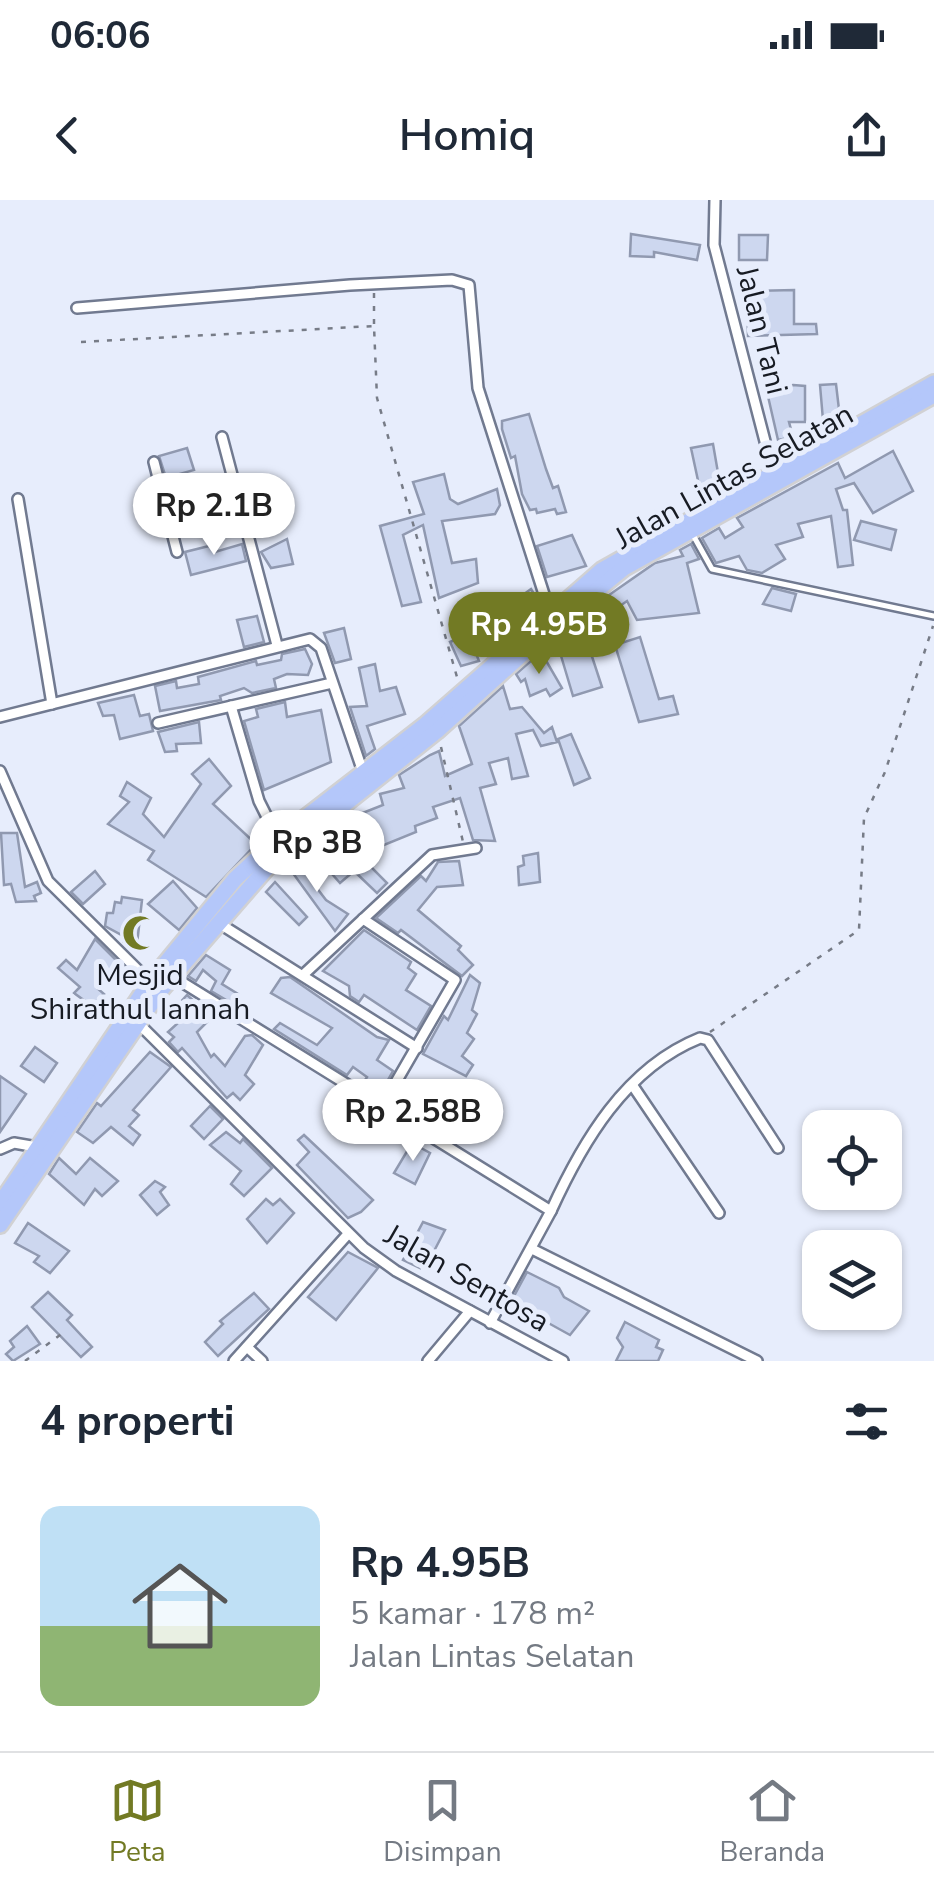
<!DOCTYPE html>
<html lang="id">
<head>
<meta charset="utf-8">
<style>
  body { margin:0; font-family:"Nunito Sans",sans-serif; background:#f6f6f7; color:#1f2937; height:100vh; display:flex; flex-direction:column; font-size:38px; white-space:nowrap }
  * { box-sizing:border-box; margin:0 }
  p { font-size:32px; color:#747a83 }
  .icon { flex:none; width:55px; height:55px; fill:none; stroke:currentColor; stroke-width:2; stroke-linecap:round; stroke-linejoin:round }
  .map { position:relative; height:1161px; overflow:hidden }
  .sheet { display:flex; flex-direction:column; background:#fff; flex:1 }
  .sheet>* { flex:none }
  .buttons { position:absolute; left:802px; top:910px; display:grid; gap:20px }
  .buttons a { display:grid; place-items:center; width:100px; height:100px; border-radius:20px; background:#fff; box-shadow:0 2px 8px #0004; font-size:50px }
  .price { position:absolute; translate:-50% -85px; padding:0 22px; border-radius:35px; background:#fff; color:#222; font-size:32px; line-height:65px; filter:drop-shadow(0 2px 5px #0008) }
  .price::after { content:''; position:absolute; left:50%; top:60px; width:30px; height:22px; margin-left:-15px; background:inherit; clip-path:polygon(0 0,100% 0,50% 100%) }
  .price.on { background:#727a24; color:#fff }
  ul { padding:0; list-style:none }
  li { display:flex; align-items:center; gap:30px; height:250px; padding:0 40px }
  li span { display:grid; place-items:center; flex:none; width:280px; height:200px; border-radius:20px; color:#555 }
  li>.icon { margin-inline-start:auto }
  span .icon { width:120px; height:120px; fill:#fffc; stroke-width:1 }
  li b { font-size:42px }
  h2 { display:flex; justify-content:space-between; align-items:center; height:120px; padding:0 40px; font-size:42px }
  .status { display:flex; justify-content:space-between; align-items:center; height:70px; padding:0 50px; background:#fff; direction:ltr }
  .status svg { height:28px; fill:currentColor }
  header { display:flex; justify-content:space-between; align-items:center; height:130px; padding:0 40px; background:#fff; font-size:45px; font-weight:600 }
  .tabs { display:flex; justify-content:space-around; align-items:center; height:140px; border-top:2px solid #e0e1e3; background:#fff; font-size:28px; color:#747a83 }
  .tabs a { display:grid; justify-items:center; gap:5px }
  .tabs .on { color:#727a24 }
  .map>svg:first-child { display:block }
</style>
</head>
<body>
<div class="status"><b>06:06</b><svg viewBox="0 0 49 12"><path d="M0 12V9h3v3zM5 12V6h3v6zM10 12V3h3v9zM15 12V0h3v12zM26 1h20v11H26zM47 4h2v5h-2z"/></svg></div>
<header><svg class="icon" aria-label="back" viewBox="0 0 24 24"><path d="M15 5l-7 7 7 7"/></svg>Homiq<svg class="icon" aria-label="share" viewBox="0 0 24 24"><path d="M12 15V3M7 8l5-5 5 5M5 13v7h14v-7"/></svg></header>
<div class="map">
<svg width="934" height="1161" viewBox="0 0 934 1161">
  <rect width="100%" height="100%" fill="#e7edfc"/>
  <g fill="#cdd7ef" stroke="#9099b0" stroke-width="2.5">
    <path d="M631 34 700 45 697 60 654 52V57L630 56Z"/>
    <path d="M739 35H768L767 60H739Z"/>
    <path d="M794 90V124H816L817 134 748 136 747 91Z"/>
    <path d="M836 184 840 218 823 220 820 185Z"/>
    <path d="M793 185 805 186V222H789L793 237 778 240 767 192Z"/>
    <path d="M529 214 546 269 553 288 558 286 566 312 557 314 555 309 537 313 536 309 530 310 522 294 515 256 511 258 502 229V221Z"/>
    <path d="M713 244 721 290 702 299 691 248Z"/>
    <path d="M187 248 194 270 166 278 159 256Z"/>
    <path d="M893 251 913 291 873 313 854 283 836 289 843 310H847L853 365 838 367 831 316 798 324 803 337 776 345 785 359 762 373 747 370 739 356 716 363 702 338 719 328 725 338 743 327 737 318 838 263 845 278Z"/>
    <path d="M444 274 450 299 458 304 497 289 500 305 495 314 442 321 452 363 476 359 478 383 439 398 423 325 403 335 421 402 402 406 380 326 424 314 413 282Z"/>
    <path d="M861 321 896 330 891 350 854 340Z"/>
    <path d="M572 335 586 366 547 377 537 346Z"/>
    <path d="M287 339 293 364 271 368 261 352Z"/>
    <path d="M242 344 246 361 191 375 185 352 213 345 215 352Z"/>
    <path d="M691 344 699 359 687 363 699 413 637 420 627 401 617 408 609 395 655 363 683 356 680 350Z"/>
    <path d="M772 388 796 394 791 411 763 404Z"/>
    <path d="M531 389 537 399 532 404 538 411 528 420 520 409 505 417 510 426 498 437 485 411 501 398 506 407Z"/>
    <path d="M257 416 264 442 244 447 237 420Z"/>
    <path d="M582 426 602 487 573 496 556 439Z"/>
    <path d="M344 428 351 459 335 463 324 433Z"/>
    <path d="M468 434 479 461 461 466 450 442Z"/>
    <path d="M640 437 659 499 673 496 678 514 639 522 615 445Z"/>
    <path d="M305 449 312 464 308 475 287 474 274 479 276 488 252 493 244 488 220 496 221 500 160 511 155 486 176 481 177 488 199 484 198 477 256 461 257 465 281 460 282 454Z"/>
    <path d="M541 452 562 488 550 496 546 489 530 496 525 479 521 482 516 474Z"/>
    <path d="M375 464 380 491 396 487 405 514 367 526 375 549 366 556 350 507 367 506 359 468Z"/>
    <path d="M503 486 510 509 522 507 544 533 552 527 557 542 541 546 533 530 516 534 528 576 512 579 508 558 489 563 496 584 480 588 495 641 473 640 460 598 433 607 437 618 415 626 416 632 369 651 376 660 369 665 387 683 377 693 354 671 340 683 324 665 334 657 324 635 332 629 337 639 363 621 360 614 383 605 380 594 404 588 399 575 430 555 439 551 445 576 472 564 459 526Z"/>
    <path d="M134 495 140 516 149 514 153 531 120 539 114 515 103 516 98 503Z"/>
    <path d="M285 502 287 517 321 510 331 562 264 590 244 521 258 517 256 509Z"/>
    <path d="M199 522 201 543 176 544 177 551 165 552 158 532Z"/>
    <path d="M571 534 590 578 574 585 558 539Z"/>
    <path d="M209 559 231 586 213 604 256 644 206 697 148 660 154 651 108 624 129 602 120 596 127 582 151 598 143 614 164 637 201 584 192 574Z"/>
    <path d="M1 633H17L25 687 37 682 41 693 34 696 36 701 16 702 11 684 4 685Z"/>
    <path d="M305 650 307 654 297 662 326 700 348 714 335 731 287 665Z"/>
    <path d="M538 653 540 682 519 685 518 667 524 665 523 656Z"/>
    <path d="M459 661 463 685 437 687 418 710 461 746 458 750 473 765 462 776 401 730 398 733 376 718 421 676 426 681 438 662Z"/>
    <path d="M95 671 105 684 83 704 71 692Z"/>
    <path d="M173 681 197 708 179 730 148 704Z"/>
    <path d="M275 682 307 717 299 725 266 692Z"/>
    <path d="M122 697 142 700 137 744 124 742 125 737 105 726 107 713H113L115 702 121 703Z"/>
    <path d="M364 730 411 762 408 768 416 774 406 790 431 806 417 830 364 795 359 802 350 796 349 786 323 771Z"/>
    <path d="M95 739 125 769 119 778 107 770 97 788 104 794 92 806 74 793 80 787 58 768 66 760 77 770Z"/>
    <path d="M206 755 230 770 222 784 238 794 233 804 211 791 216 781 203 770 196 781 188 776Z"/>
    <path d="M470 775 480 783 472 810 477 814 467 833 474 839 462 856 473 865 466 876 423 854 444 816 448 820Z"/>
    <path d="M290 777 377 837 389 840 377 860 393 871 380 894 362 885 367 877 353 867 347 875 274 829 280 823 317 845 332 828 271 793 281 778Z"/>
    <path d="M187 795 212 817 197 832 211 857 214 854 225 866 245 836 252 835 263 845 245 875 254 884 240 900 233 893 227 898 182 848 178 852 169 842 174 837 168 832 189 813 177 806Z"/>
    <path d="M35 847 57 863 44 882 21 866Z"/>
    <path d="M150 852 171 867 133 910 139 915 129 926 140 935 133 945 111 927 93 943 77 932 97 903 101 906Z"/>
    <path d="M0 876 26 894 0 932Z"/>
    <path d="M210 906 223 919 204 939 191 926Z"/>
    <path d="M226 932 240 943 243 939 272 968 244 996 231 984 241 971 210 945Z"/>
    <path d="M304 935 373 1000 361 1012 348 1018 297 965 309 952 298 940Z"/>
    <path d="M412 943 430 953 415 984 394 973Z"/>
    <path d="M59 958 76 974 90 958 118 981 102 996 95 989 84 1005 49 974Z"/>
    <path d="M155 981 165 987 160 992 169 1005 157 1015 140 995Z"/>
    <path d="M266 999 273 1005 280 999 294 1013 267 1043 247 1019Z"/>
    <path d="M423 1022 445 1030 432 1055 425 1054 420 1068 403 1060Z"/>
    <path d="M28 1023 69 1051 50 1073 34 1062 39 1056 15 1043Z"/>
    <path d="M348 1052 378 1068 336 1120 308 1097Z"/>
    <path d="M527 1072 559 1088 564 1097 589 1111 570 1135 514 1104 513 1098Z"/>
    <path d="M48 1092 72 1115 67 1120 92 1147 81 1157 32 1107Z"/>
    <path d="M254 1093 269 1109 218 1156 205 1142 223 1124 220 1121Z"/>
    <path d="M625 1122 659 1140 656 1147 663 1150 658 1161H616L623 1147 617 1138Z"/>
    <path d="M27 1126 40 1144 13 1161 6 1154 14 1147 10 1141Z"/>
  </g>
  <g fill="none" stroke-linecap="round" stroke-linejoin="round">
    <defs>
      <path id="service" d="M693 335 712 369 934 416"/>
      <g id="minor">
        <path d="M715 0 714 45 773 272"/>
        <path d="M77 108 350 85 452 80 469 85 478 188 550 413"/>
        <path d="M222 237 277 445"/>
        <path d="M154 262 177 352"/>
        <path d="M18 299 52 504"/>
        <path d="M171 327 242 308"/>
        <path d="M231 506 259 601 278 639"/>
        <path d="M0 517 310 439 321 448 363 572"/>
        <path d="M158 523 332 483"/>
        <path d="M0 571 48 681 150 782"/>
        <path d="M363 719 455 780 381 908"/>
        <path d="M217 722 417 848"/>
        <path d="M303 775 432 655 476 648"/>
        <path d="M172 776 551 1011 490 1123"/>
        <path d="M137 822 364 1048 396 1071 563 1161"/>
        <path d="M633 886 719 1013"/>
        <path d="M0 949 14 943 37 947"/>
        <path d="M551 1011C582 943 625 868 700 838L708 840 778 948"/>
        <path d="M532 1049 757 1161"/>
        <path d="M247 1147 262 1161"/>
        <path d="M234 1161 348 1034"/>
        <path d="M428 1161 470 1111"/>
      </g>
      <g id="trunk">
        <path d="M0 1004 150 782 235 679 278 639 425 525 602 370 934 183"/>
        <path d="M0 1025 160 791 272 662 437 531 552 427 624 368 934 195"/>
      </g>
    </defs>
    <use href="#service" stroke="#717a90" stroke-width="10"/>
    <use href="#minor" stroke="#717a90" stroke-width="14"/>
    <use href="#trunk" stroke="#d1d1d3" stroke-width="20"/>
    <g stroke="#777c87" stroke-width="2.5" stroke-dasharray="5 8" stroke-linecap="butt">
      <path d="M374 93V125"/>
      <path d="M81 142 374 126 377 198 457 477"/>
      <path d="M441 547 463 642"/>
      <path d="M710 832 859 730 864 618 885 572 933 426"/>
      <path d="M25 1161 64 1132"/>
    </g>
    <use href="#service" stroke="#fff" stroke-width="5"/>
    <use href="#minor" stroke="#fff" stroke-width="9"/>
    <use href="#trunk" stroke="#b4c7fa" stroke-width="15"/>
  </g>
  <defs>
    <symbol id="mosque-bare" viewBox="-9 -9 18 18"><path d="M3.5-4.9A6 6 0 1 0 3.5 4.9A5 5 0 1 1 3.5-4.9Z" fill="#727a24" stroke="#e7edfc" stroke-width="2.5" paint-order="stroke"/></symbol>
  </defs>
  <g fill-rule="evenodd">
    <use href="#mosque-bare" x="115" y="708" width="50" height="50"/>
  </g>
  <g text-anchor="middle" stroke-width="10" stroke-linejoin="round" paint-order="stroke">
    <g font-size="30" fill="#171b23" stroke="#e7edfc">
      <text transform="translate(762 130) rotate(76)" y="10">Jalan Tani</text>
      <text transform="translate(734 276) rotate(-29)" y="10">Jalan Lintas Selatan</text>
      <text transform="translate(467 1078) rotate(30)" y="10">Jalan Sentosa</text>
    </g>
    <g font-size="30" fill="#171b23" stroke="#e7edfc">
      <text x="140" y="785">Mesjid<tspan x="140" dy="34">Shirathul Iannah</tspan></text>
    </g>
  </g>
</svg>
<div class="buttons">
<a><svg class="icon" aria-label="locate" viewBox="0 0 24 24"><circle cx="12" cy="12" r="6"/><path d="M12 2v4M12 18v4M2 12h4M18 12h4"/></svg></a>
<a><svg class="icon" aria-label="layers" viewBox="0 0 24 24"><path d="M12 4l9 5-9 5-9-5zM3 14l9 5 9-5"/></svg></a>
</div>
<b class="price" style="left:214px;top:358px">Rp 2.1B</b>
<b class="price on" style="left:539px;top:477px">Rp 4.95B</b>
<b class="price" style="left:317px;top:695px">Rp 3B</b>
<b class="price" style="left:413px;top:964px">Rp 2.58B</b>
</div>
<section class="sheet">
<h2>4 properti<svg class="icon" aria-label="filters" viewBox="0 0 24 24"><path d="M4 7h16M4 17h16"/><circle cx="9" cy="7" r="2"/><circle cx="15" cy="17" r="2"/></svg></h2>
<ul>
<li><span style="background:linear-gradient(#bfe0f5 60%,#8fb573 0)"><svg class="icon" aria-label="home" viewBox="0 0 24 24"><path d="M3 11l9-7 9 7M6 9v11h12V9"/></svg></span><div><b>Rp 4.95B</b><p>5 kamar · 178 m²</p><p>Jalan Lintas Selatan</p></div></li>
</ul>
</section>
<nav class="tabs">
<a class="on"><svg class="icon" aria-label="map" viewBox="0 0 24 24"><path d="M3 6l6-2 6 2 6-2v14l-6 2-6-2-6 2zM9 4v14M15 6v14"/></svg>Peta</a>
<a><svg class="icon" aria-label="saved" viewBox="0 0 24 24"><path d="M7 4h10v16l-5-4-5 4z"/></svg>Disimpan</a>
<a><svg class="icon" aria-label="home" viewBox="0 0 24 24"><path d="M3 11l9-7 9 7M6 9v11h12V9"/></svg>Beranda</a>
</nav>
</body>
</html>
